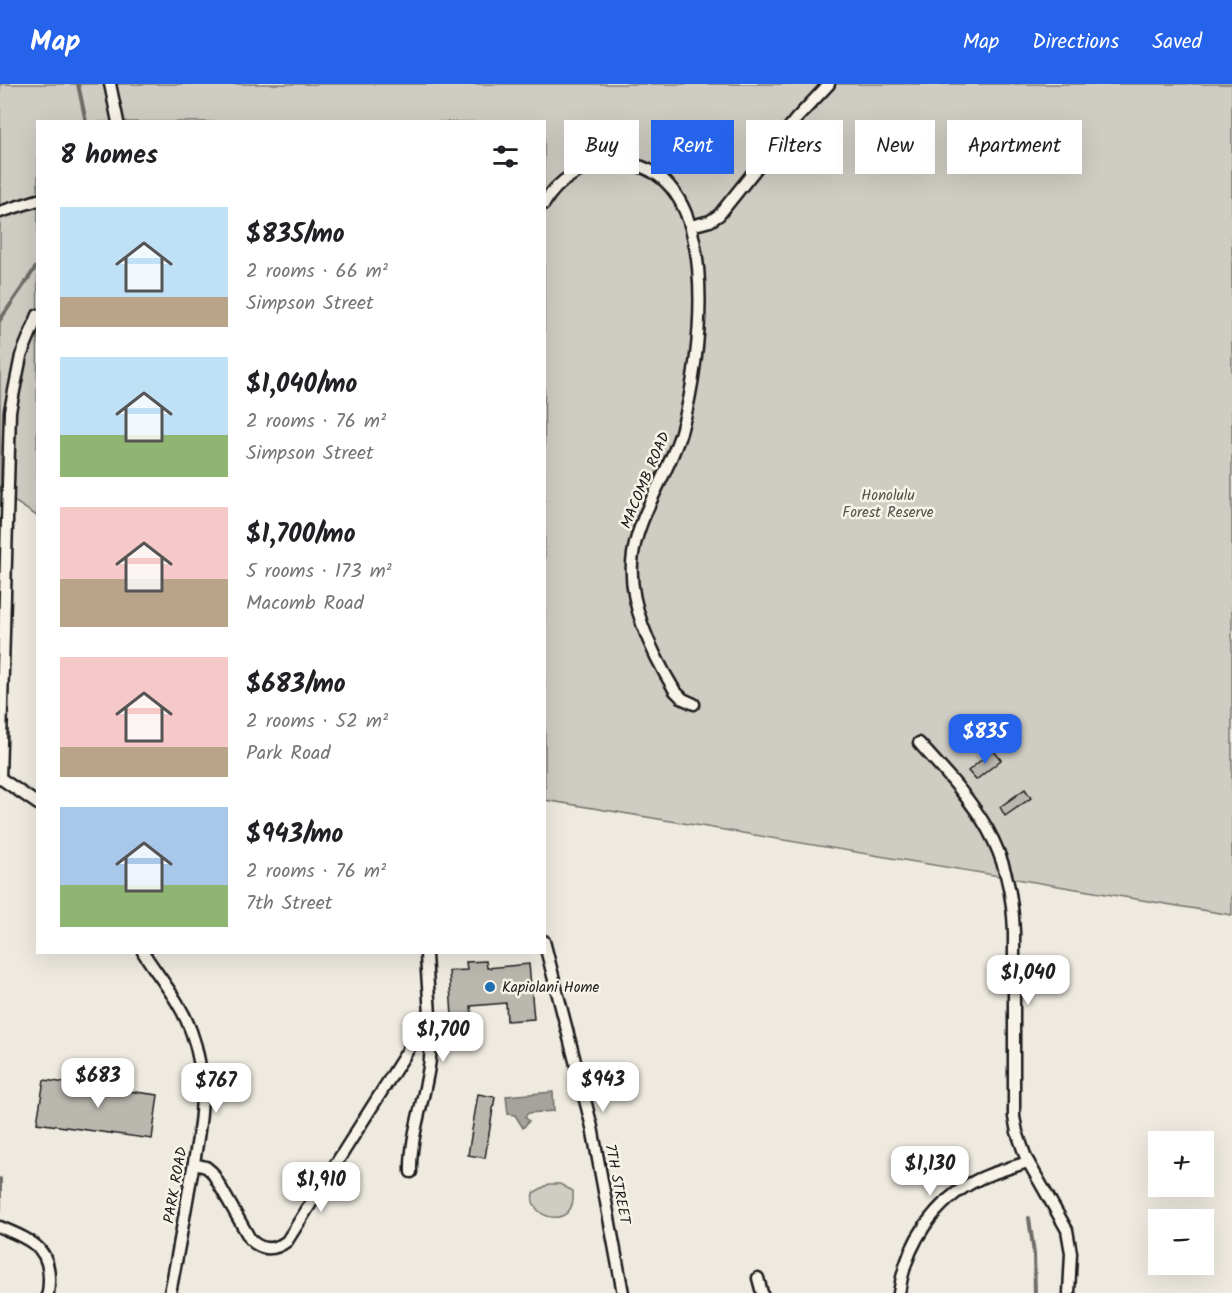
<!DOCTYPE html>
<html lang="en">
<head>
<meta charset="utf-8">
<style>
  body { margin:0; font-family:Kalam,sans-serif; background:#f6f6f6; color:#202124; height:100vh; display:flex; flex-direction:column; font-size:22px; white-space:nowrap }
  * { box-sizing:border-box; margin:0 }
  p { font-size:20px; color:#757577 }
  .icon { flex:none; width:33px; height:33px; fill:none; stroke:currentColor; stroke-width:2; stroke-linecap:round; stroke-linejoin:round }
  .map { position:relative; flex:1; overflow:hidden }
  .panel { position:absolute; left:36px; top:36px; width:510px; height:834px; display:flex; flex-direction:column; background:#fff; border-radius:0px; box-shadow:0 6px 24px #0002 }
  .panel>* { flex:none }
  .banner { position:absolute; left:564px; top:36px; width:570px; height:54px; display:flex; gap:12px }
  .fabs { position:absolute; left:1148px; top:1047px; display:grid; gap:12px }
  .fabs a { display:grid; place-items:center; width:66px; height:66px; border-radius:0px; background:#fff; box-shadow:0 6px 24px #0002; font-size:30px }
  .price { position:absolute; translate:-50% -51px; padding:0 14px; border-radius:12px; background:#fff; color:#222; font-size:20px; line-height:39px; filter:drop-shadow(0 2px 3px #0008) }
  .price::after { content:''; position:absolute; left:50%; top:36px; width:18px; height:14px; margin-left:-9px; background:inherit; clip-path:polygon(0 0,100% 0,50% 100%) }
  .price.on { background:#2563eb; color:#fff }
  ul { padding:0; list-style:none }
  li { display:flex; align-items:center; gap:18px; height:150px; padding:0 24px }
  li span { display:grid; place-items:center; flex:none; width:168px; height:120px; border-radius:0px; color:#555 }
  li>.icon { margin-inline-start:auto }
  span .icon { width:72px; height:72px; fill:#fffc; stroke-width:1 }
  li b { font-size:26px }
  h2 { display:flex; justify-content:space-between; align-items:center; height:72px; padding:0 24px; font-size:26px }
  .tag { padding:0 21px; border-radius:0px; background:#fff; box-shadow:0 6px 24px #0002; font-size:21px; line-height:54px }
  .tag.on { background:#2563eb; color:#fff }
  header { display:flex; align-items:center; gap:36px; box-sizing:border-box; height:84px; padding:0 30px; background:#2563eb; color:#fff }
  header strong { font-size:28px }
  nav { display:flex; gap:33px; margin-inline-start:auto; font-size:21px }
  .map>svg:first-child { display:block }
</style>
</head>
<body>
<header>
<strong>Map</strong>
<nav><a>Map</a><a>Directions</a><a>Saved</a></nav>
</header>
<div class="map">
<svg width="1232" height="1209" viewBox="0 0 1232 1209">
  <rect width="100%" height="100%" fill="#eeeae0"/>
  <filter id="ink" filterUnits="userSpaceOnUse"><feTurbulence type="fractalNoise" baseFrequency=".0167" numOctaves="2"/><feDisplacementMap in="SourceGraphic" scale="12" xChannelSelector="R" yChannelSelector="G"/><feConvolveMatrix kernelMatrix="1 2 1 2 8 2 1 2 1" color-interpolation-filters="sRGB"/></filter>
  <g filter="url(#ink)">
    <g fill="#cfccc3" stroke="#767470" stroke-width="1.5">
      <path d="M0 0H1232V831L545 716 544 38H38L37 432 0 408Z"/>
      <path d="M549 1100H560L573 1107C577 1148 527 1135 533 1109Z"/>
    </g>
    <path fill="#a6a39d" stroke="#6f6d69" stroke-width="1.5" d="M553 1008 554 1027 528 1029 525 1033 529 1037 523 1044 515 1031 508 1030 506 1012Z"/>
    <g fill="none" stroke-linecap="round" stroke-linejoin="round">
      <g stroke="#6f6d69" stroke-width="4">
        <path d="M78 0 86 38"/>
        <path d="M0 236 38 180"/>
        <path d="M0 1095V1125"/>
        <path d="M1029 1134 1034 1170 1035 1209"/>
      </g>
    </g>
    <g fill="#bab7af" stroke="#1c1c1c" stroke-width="1.5">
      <path d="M974 640 981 648 958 666 952 658Z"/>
      <path d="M993 666 1001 676 976 696 968 687Z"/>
      <path d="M1025 705 1031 714 1005 732 1000 723Z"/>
      <path d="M486 877 487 884 529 880 534 935 507 937 506 919 471 922 472 930 452 932 449 887 467 886 466 878Z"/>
      <path d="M44 996 158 1011 152 1055 37 1039Z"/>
      <path d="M478 1010 495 1013 485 1074 468 1071Z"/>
    </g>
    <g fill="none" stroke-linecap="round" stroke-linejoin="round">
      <defs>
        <g id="minor">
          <path d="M110 0 118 38"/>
          <path d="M544 120C557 96 584 80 611 79 729 73 702 278 681 348 668 392 635 434 632 479 629 522 653 571 675 607L683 615 694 620"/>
          <path d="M0 128 38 116"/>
          <path d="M691 142 710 137 719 131 796 35 829 0"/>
          <path d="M919 659C976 722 1011 759 1014 848V1033L1017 1048 1026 1074 1067 1146 1071 1169 1069 1209"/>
          <path d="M0 694 38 720"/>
          <path d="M0 695 10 327 21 272 38 231"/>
          <path d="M544 857 592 1043 623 1209"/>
          <path d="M143 868C160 895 180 917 191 947 211 1000 199 1052 189 1105 183 1140 177 1174 170 1209"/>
          <path d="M194 1080 206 1083 212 1088 250 1155C261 1167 274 1167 287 1157L413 958 421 953 430 951"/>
          <path d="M411 1088C410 1049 426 1013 430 975 433 941 427 903 426 868"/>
          <path d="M0 1143C36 1158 54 1166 48 1209"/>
          <path d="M758 1194 762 1209"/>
          <path d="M899 1209C906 1160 934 1117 979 1095 995 1088 1012 1083 1028 1078"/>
        </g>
      </defs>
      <use href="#minor" stroke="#1c1c1c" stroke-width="15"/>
      <use href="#minor" stroke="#f7f3e8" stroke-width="10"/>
    </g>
  </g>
  <circle fill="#1f6fb2" stroke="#f7f3e8" stroke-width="2" cx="490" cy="903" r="6"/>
  <g text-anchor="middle" stroke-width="5" stroke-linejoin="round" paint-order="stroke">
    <g font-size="15" fill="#1c1c1c" stroke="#f7f3e8">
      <text transform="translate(645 396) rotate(-67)" y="5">MACOMB ROAD</text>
      <text transform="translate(618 1100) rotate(79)" y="5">7TH STREET</text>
      <text transform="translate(175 1101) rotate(-80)" y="5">PARK ROAD</text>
    </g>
    <g font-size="15" fill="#52514e" stroke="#f7f3e8">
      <text x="888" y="416">Honolulu<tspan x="888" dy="17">Forest Reserve</tspan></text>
    </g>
    <g font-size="15" fill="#1c1c1c" stroke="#f7f3e8" text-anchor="start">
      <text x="502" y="908">Kapiolani Home</text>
    </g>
  </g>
</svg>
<div class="fabs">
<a>+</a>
<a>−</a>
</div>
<b class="price on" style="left:985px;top:681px">$835</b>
<b class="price" style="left:1028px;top:922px">$1,040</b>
<b class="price" style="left:443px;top:979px">$1,700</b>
<b class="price" style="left:98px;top:1025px">$683</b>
<b class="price" style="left:603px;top:1029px">$943</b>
<b class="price" style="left:216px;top:1030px">$767</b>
<b class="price" style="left:930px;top:1113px">$1,130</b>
<b class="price" style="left:321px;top:1129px">$1,910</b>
<div class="banner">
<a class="tag">Buy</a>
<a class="tag on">Rent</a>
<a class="tag">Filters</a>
<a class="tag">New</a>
<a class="tag">Apartment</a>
</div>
<section class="panel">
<h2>8 homes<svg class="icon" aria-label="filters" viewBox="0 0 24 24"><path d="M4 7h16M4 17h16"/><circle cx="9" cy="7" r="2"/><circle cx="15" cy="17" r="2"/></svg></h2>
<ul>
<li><span style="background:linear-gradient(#bfe0f5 75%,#b9a48a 0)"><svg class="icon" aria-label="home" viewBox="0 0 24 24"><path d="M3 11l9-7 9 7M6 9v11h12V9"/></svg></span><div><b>$835/mo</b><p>2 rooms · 66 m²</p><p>Simpson Street</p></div></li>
<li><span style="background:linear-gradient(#bfe0f5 65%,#8fb573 0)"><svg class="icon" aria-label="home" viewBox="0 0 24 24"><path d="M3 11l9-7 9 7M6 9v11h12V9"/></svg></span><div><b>$1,040/mo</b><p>2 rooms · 76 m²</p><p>Simpson Street</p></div></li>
<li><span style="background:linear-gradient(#f6c9c9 60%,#b9a48a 0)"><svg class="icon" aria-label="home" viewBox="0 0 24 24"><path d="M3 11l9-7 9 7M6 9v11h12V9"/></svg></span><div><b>$1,700/mo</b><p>5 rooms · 173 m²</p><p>Macomb Road</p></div></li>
<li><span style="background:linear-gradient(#f6c9c9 75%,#b9a48a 0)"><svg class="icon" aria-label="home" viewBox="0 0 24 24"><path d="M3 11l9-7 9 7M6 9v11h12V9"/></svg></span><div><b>$683/mo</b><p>2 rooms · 52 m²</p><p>Park Road</p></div></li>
<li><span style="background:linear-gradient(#a9c7e8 65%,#8fb573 0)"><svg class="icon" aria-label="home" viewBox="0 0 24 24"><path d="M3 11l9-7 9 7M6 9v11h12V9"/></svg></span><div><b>$943/mo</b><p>2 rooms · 76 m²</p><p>7th Street</p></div></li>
</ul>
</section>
</div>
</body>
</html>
